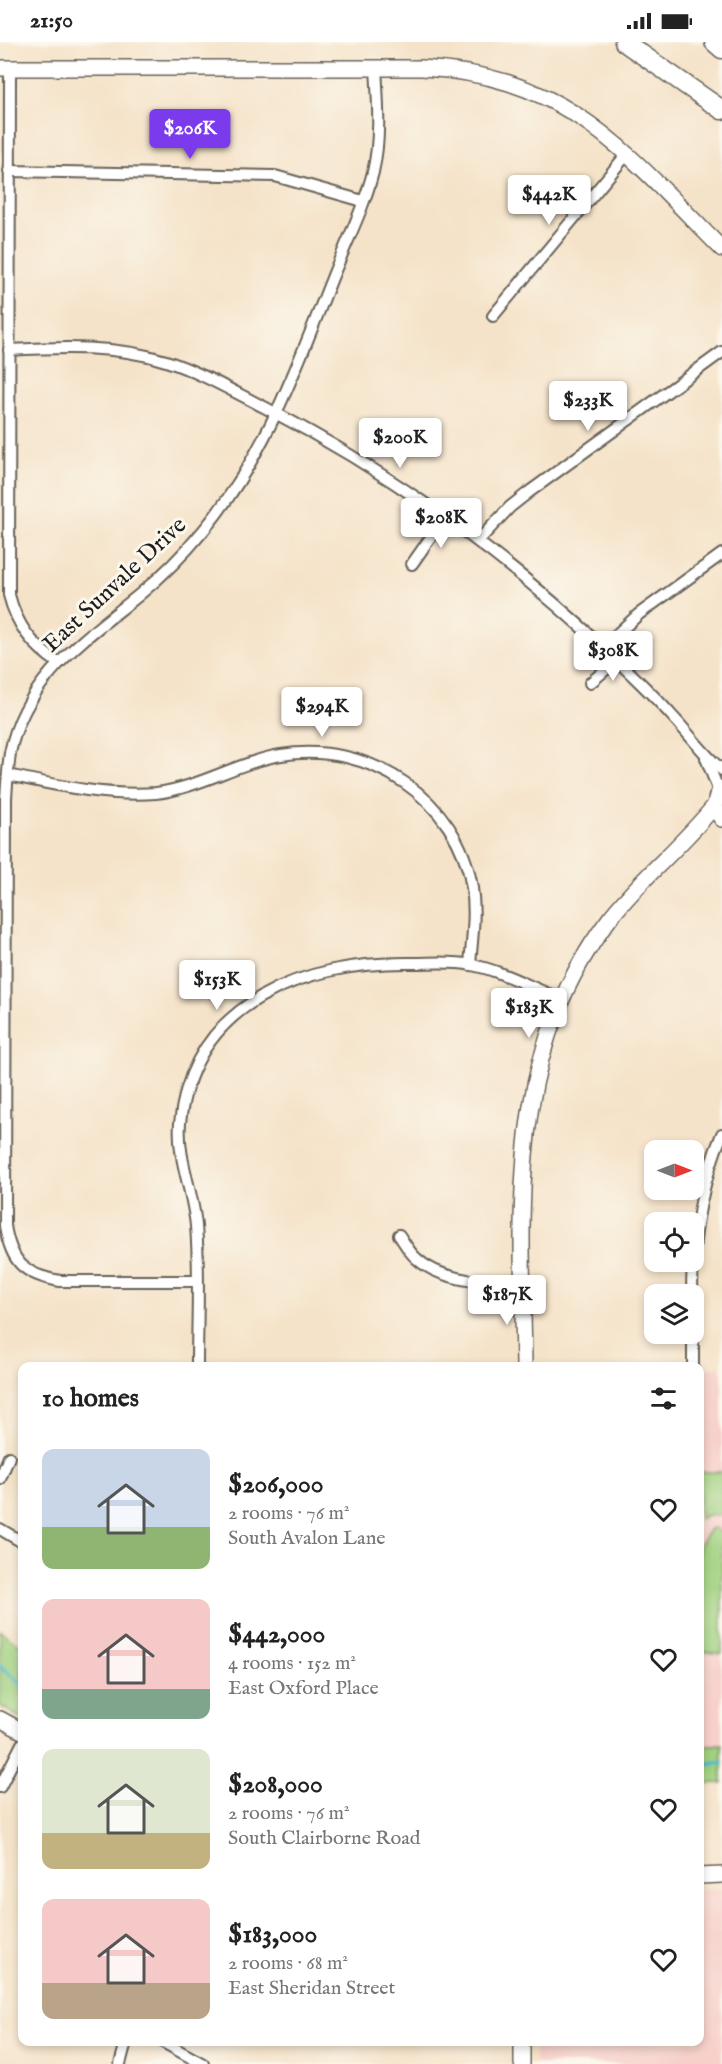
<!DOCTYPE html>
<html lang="en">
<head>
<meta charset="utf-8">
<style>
  body { margin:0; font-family:"IM FELL English",serif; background:#f6f6f6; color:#222; height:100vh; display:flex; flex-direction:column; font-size:22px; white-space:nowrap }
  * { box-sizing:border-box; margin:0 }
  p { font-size:20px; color:#767676 }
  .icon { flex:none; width:33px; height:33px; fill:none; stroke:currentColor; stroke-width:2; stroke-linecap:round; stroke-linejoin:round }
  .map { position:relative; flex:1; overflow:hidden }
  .sheet { position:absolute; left:18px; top:1320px; width:686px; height:684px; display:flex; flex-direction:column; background:#fff; border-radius:12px; box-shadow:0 3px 9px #0003 }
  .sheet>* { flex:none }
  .needle { width:39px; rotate:90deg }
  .fabs { position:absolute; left:644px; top:1098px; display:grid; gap:12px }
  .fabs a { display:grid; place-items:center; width:60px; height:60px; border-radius:12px; background:#fff; box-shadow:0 3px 9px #0003; font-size:30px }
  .price { position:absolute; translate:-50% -51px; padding:0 14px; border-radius:6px; background:#fff; color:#222; font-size:20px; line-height:39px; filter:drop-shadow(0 2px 3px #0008) }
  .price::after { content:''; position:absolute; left:50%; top:36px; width:18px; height:14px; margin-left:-9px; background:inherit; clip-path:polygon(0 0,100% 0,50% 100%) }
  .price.current { background:#7c3aed; color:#fff }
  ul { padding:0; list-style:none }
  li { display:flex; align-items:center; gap:18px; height:150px; padding:0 24px }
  li span { display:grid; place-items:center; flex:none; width:168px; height:120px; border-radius:12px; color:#555 }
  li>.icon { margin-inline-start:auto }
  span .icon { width:72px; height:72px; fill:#fffc; stroke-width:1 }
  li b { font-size:26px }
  h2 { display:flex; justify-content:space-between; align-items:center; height:72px; padding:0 24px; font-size:26px }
  .status { display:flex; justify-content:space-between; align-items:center; height:42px; padding:0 30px; background:#fff; direction:ltr }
  .status svg { height:16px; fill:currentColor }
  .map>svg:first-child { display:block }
</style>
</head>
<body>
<div class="status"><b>21:50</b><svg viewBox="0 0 49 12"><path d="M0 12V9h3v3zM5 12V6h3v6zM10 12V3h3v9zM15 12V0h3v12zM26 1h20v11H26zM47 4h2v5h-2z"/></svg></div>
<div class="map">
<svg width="722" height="2022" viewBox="0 0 722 2022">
  <rect width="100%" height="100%" fill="#fbf7ec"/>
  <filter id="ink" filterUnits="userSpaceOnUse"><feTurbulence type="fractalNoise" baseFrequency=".0167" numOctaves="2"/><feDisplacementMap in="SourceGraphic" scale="12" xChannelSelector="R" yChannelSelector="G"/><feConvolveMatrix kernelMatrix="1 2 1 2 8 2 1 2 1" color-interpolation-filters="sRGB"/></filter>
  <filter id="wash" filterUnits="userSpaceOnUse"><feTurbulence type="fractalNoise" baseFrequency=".008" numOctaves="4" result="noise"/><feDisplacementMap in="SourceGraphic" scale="24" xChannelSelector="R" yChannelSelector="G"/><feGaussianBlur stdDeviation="1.35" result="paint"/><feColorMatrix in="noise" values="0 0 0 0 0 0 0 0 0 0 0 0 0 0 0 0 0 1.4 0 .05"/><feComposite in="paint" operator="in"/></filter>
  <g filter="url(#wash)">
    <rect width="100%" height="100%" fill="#f5e3c9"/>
    <g fill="#f7d0ca">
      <path d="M699 1326H722V1702L699 1704Z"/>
      <path d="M722 1847V2022H535V2000H699V1848Z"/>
    </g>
    <g fill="#a0d17f" stroke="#5e764e" stroke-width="1.5">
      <path d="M699 1430H722V1473H707L699 1477Z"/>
      <path d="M715 1486 722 1491V1612L699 1609V1503L710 1487Z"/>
      <path d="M0 1589 22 1604V1677L0 1664Z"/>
      <path d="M722 1702V1741L699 1742V1704Z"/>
    </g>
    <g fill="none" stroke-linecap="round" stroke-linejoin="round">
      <g stroke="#4eb8cb" stroke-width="4">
        <path d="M0 1624 22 1643"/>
        <path d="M699 1722 722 1720"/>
      </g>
    </g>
  </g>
  <g filter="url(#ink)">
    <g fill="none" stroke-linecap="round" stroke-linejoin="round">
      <defs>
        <g id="street">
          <path d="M10 26 9 553C17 584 32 603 58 621"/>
          <path d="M9 129 275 134 363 159"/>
          <path d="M493 274 627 112"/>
          <path d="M9 308C61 305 116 303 166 319 200 330 232 349 264 365 390 430 503 511 606 608 629 630 652 651 673 675 690 693 703 712 722 728"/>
          <path d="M479 498 510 465 529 450 722 310"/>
          <path d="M412 522 445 475"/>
          <path d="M603 605 639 572 722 512"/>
          <path d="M590 641 617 618"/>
          <path d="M706 716 719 750"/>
          <path d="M8 733C55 743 107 755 156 751 199 746 238 720 281 713 368 698 459 757 472 846 476 872 472 897 470 923"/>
          <path d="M399 1193C404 1200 409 1210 416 1216 442 1241 489 1240 523 1243"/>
          <path d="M197 1239H60C24 1233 11 1220 5 1184L6 756C7 741 8 726 10 711 25 636 85 597 139 553 162 534 184 512 203 489 265 415 297 324 332 236 346 201 364 166 373 130 381 96 378 60 376 26"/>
          <path d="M692 1252C692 1199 701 1142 722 1092"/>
          <path d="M693 1292V1324"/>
          <path d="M197 1324C197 1278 200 1230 196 1184 193 1149 177 1116 180 1081 193 959 306 919 413 921 433 921 453 919 472 923 503 929 531 946 561 957"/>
          <path d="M0 1437 9 1415"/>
          <path d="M0 1487 22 1500"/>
          <path d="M0 1745 22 1702"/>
          <path d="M163 2000 203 2022"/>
          <path d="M120 2022 126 2000"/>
        </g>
        <g id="secondary">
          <path d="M0 26H422C570 34 625 110 722 207"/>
          <path d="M722 746C713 756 714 767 722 777"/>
          <path d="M524 1324C522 1162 506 1013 610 876 642 835 683 803 715 763"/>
          <path d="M0 1677 22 1689"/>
          <path d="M699 1834 722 1833"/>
          <path d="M522 2022V2000"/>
        </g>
        <g id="highway">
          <path d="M624 0 722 68"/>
          <path d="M714 0 722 7"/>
        </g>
      </defs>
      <use href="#street" stroke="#686259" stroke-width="14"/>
      <use href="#secondary" stroke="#686259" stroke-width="18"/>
      <use href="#highway" stroke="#686259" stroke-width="21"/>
      <use href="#street" stroke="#fff" stroke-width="10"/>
      <use href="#secondary" stroke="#fff" stroke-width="15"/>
      <use href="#highway" stroke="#fff" stroke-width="18"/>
    </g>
  </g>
  <g text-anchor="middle" stroke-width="6" stroke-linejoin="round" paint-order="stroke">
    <g font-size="24" fill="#1c1c1c" stroke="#fbf7ec">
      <text transform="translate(114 542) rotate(-43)" y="8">East Sunvale Drive</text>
    </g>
  </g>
</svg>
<div class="fabs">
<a><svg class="needle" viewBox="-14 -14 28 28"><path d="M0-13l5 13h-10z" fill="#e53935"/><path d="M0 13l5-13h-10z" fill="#767676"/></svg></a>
<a><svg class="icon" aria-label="locate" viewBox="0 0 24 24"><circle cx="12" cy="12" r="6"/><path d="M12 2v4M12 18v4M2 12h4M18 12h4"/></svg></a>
<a><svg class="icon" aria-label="layers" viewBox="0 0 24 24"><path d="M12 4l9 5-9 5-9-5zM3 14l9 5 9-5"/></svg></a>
</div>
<b class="price current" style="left:190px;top:118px">$206K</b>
<b class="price" style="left:549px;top:184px">$442K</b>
<b class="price" style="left:588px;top:390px">$233K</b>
<b class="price" style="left:400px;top:427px">$200K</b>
<b class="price" style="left:441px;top:507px">$208K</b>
<b class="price" style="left:613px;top:640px">$308K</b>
<b class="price" style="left:322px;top:696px">$294K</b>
<b class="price" style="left:217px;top:969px">$153K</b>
<b class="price" style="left:529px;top:997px">$183K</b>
<b class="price" style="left:507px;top:1284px">$187K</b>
<section class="sheet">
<h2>10 homes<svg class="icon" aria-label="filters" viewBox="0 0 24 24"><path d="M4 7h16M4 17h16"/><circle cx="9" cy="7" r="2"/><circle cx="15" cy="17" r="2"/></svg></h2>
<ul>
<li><span style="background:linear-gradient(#c9d6e8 65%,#8fb573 0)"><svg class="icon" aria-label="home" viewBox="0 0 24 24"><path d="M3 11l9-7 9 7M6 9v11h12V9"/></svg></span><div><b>$206,000</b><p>2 rooms · 76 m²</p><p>South Avalon Lane</p></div><svg class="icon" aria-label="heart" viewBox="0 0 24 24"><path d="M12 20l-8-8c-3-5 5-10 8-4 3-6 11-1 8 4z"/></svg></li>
<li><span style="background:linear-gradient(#f6c9c9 75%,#7fa58c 0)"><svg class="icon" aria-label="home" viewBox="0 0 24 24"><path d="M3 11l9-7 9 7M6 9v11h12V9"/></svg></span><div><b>$442,000</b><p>4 rooms · 152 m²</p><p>East Oxford Place</p></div><svg class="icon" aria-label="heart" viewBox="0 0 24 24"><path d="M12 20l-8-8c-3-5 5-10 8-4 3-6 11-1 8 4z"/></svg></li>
<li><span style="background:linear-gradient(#dfe7d0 70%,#c2b280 0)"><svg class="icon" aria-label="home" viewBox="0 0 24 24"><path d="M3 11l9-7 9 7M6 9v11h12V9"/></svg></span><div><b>$208,000</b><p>2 rooms · 76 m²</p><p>South Clairborne Road</p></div><svg class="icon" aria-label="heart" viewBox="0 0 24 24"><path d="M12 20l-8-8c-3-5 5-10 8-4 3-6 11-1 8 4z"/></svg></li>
<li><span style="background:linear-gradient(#f6c9c9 70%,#b9a48a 0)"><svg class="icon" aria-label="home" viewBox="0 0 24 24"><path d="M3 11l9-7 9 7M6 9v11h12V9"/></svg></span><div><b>$183,000</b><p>2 rooms · 68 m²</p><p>East Sheridan Street</p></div><svg class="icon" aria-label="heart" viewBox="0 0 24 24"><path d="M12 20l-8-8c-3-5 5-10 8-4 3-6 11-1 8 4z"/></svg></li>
</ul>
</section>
</div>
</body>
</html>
